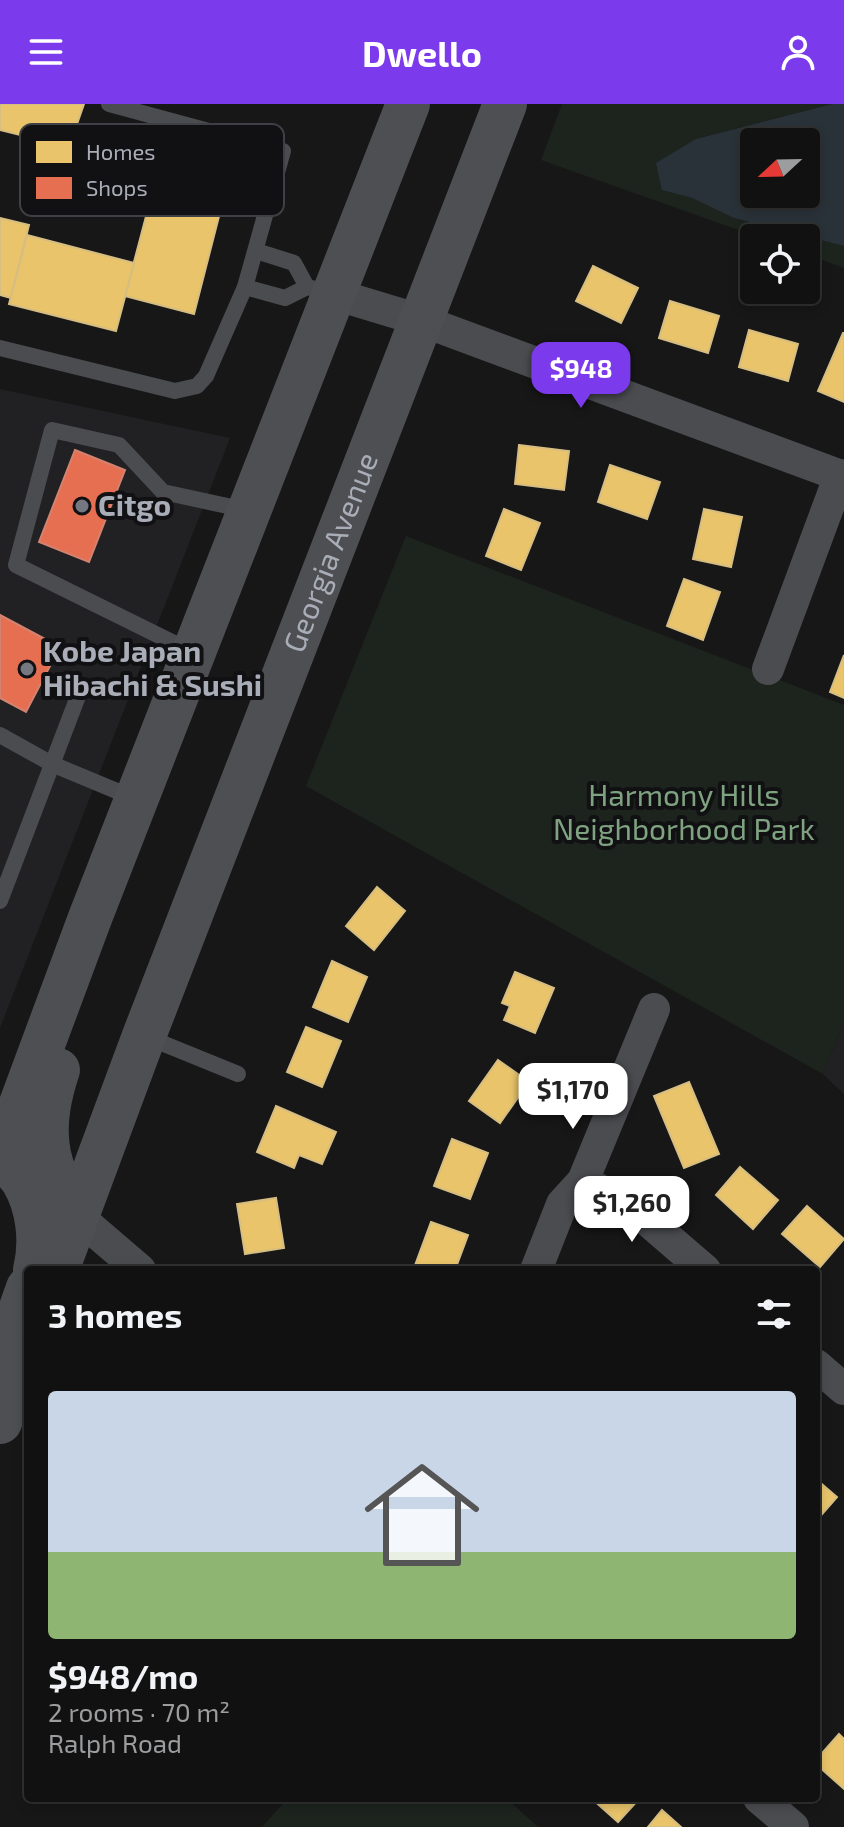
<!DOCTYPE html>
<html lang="en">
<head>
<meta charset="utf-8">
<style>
  body { margin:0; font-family:"Exo 2",sans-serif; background:#1e1f1f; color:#f1f3f6; height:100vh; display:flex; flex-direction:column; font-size:30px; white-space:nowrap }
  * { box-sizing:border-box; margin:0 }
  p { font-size:26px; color:#9c9d9f }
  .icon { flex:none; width:44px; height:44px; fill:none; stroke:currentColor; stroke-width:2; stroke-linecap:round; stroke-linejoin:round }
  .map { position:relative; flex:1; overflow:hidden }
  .sheet { position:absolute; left:24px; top:1162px; width:796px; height:536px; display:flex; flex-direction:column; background:#111; border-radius:8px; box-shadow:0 4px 12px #0003,0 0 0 2px #303131 }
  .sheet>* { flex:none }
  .needle { width:52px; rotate:248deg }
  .buttons { position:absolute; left:740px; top:24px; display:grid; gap:16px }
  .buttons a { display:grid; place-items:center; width:80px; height:80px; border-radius:8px; background:#111; box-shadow:0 4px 12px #0003,0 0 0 2px #303131; font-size:40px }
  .price { position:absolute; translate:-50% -68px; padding:0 18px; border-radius:16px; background:#fff; color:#222; font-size:26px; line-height:52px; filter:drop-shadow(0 2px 4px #0008) }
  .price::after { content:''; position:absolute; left:50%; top:48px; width:24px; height:18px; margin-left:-12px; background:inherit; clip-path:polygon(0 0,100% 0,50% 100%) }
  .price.on { background:#7c3aed; color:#fff }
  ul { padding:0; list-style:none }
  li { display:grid; align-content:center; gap:16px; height:424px; padding:0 24px }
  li+li { border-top:2px solid #303131 }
  li span { display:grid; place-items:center; height:248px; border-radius:8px; color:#555 }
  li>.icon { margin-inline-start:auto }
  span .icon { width:144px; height:144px; fill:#fffc; stroke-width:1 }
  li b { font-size:34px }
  h2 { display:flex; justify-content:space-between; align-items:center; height:96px; padding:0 24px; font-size:34px }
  header { display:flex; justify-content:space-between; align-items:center; height:104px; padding:0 24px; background:#7c3aed; color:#fff; font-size:36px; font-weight:700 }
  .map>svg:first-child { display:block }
</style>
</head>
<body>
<header><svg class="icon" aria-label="menu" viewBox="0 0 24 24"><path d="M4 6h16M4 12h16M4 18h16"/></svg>Dwello<svg class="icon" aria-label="person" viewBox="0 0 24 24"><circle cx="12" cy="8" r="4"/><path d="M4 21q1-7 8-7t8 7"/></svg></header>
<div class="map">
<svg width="844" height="1723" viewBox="0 0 844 1723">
  <rect width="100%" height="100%" fill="#171717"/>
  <g fill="#212123">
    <path d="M0 285 230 334 0 924Z"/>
    <path d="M844 917V990L823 970Z"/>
  </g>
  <g fill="#1d241e">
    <path d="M562 0H832L696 35 663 86 692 94 734 114 844 142V164L806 150V134H761L541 56Z"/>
    <path d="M406 432 844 601V917L823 970 306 682Z"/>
    <path d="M288 1694H506L538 1723H262Z"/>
  </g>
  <path fill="#2a3239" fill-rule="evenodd" d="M832 0H844V142L734 114 692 94 662 86 656 59 696 35ZM754 38H806V90H754Z"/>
  <g fill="#e9c46a" stroke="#d6bd81" stroke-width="2">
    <path d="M0 0H84L69 43 0 26Z"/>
    <path d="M158 67 226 85 194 210 125 192Z"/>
    <path d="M0 114 29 121 11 194 0 191Z"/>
    <path d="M27 131 134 159 116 227 9 200Z"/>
    <path d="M593 162 638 184 621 219 576 197Z"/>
    <path d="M670 197 719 212 708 249 659 234Z"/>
    <path d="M749 226 798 240 788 277 739 263Z"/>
    <path d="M843 229H844V298L818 287Z"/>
    <path d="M519 341 569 347 564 386 515 380Z"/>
    <path d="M610 361 660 378 647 415 598 398Z"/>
    <path d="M504 405 540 419 521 466 486 452Z"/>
    <path d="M704 405 742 413 731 463 693 455Z"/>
    <path d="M684 475 720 488 703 536 667 522Z"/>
    <path d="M844 551V594L830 588Z"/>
    <path d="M377 783 405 807 374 846 346 822Z"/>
    <path d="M332 857 367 873 348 918 313 903Z"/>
    <path d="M515 868 554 884 535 929 504 916 510 902 502 899Z"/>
    <path d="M306 923 341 937 322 983 287 968Z"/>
    <path d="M498 956 529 978 500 1019 469 997Z"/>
    <path d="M689 978 719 1050 684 1064 654 992Z"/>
    <path d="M276 1002 336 1028 322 1060 299 1051 294 1064 257 1048Z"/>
    <path d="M452 1035 488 1049 470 1095 434 1082Z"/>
    <path d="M740 1063 778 1096 753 1125 716 1091Z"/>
    <path d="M276 1094 284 1144 245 1150 237 1100Z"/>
    <path d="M807 1102 844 1135 820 1163 782 1130Z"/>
    <path d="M431 1118 468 1131 455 1166 414 1164Z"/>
    <path d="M816 1375 837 1393 816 1417Z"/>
    <path d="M839 1630 844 1635V1685L816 1660V1656Z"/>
    <path d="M591 1694H640L618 1718Z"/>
    <path d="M662 1706 681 1723H648Z"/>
  </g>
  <g fill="#e76f51" stroke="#d48270" stroke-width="2">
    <path d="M75 346 125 366 89 458 39 438Z"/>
    <path d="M0 511 60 543 26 608 0 594Z"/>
  </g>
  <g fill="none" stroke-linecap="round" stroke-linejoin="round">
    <g stroke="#4b4c50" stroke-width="16">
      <path d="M256 147 294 159 307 183"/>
      <path d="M245 183 285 194 307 183 333 189"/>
      <path d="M0 244 175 287 197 282 206 272 245 183 283 47 109 0"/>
      <path d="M190 547 16 461 52 326 119 341 163 388 246 406"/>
      <path d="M0 631 52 660 136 695"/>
      <path d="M0 797 80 587"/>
      <path d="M147 933 238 970"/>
    </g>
    <g stroke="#4b4c50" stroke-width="32">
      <path d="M334 190 420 216 844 373"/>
      <path d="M768 565 840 371"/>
      <path d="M583 1077 633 1104 705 1166"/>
      <path d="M77 1112 140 1166"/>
      <path d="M536 1166 562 1100 583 1077 654 905"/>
      <path d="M816 1261 844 1285"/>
      <path d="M759 1694 793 1723"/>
    </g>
    <g stroke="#4d4f52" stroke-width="44">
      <path d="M58 966C39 1022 43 1062 77 1112"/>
      <path d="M1 1052C8 1060 17 1068 23 1077 38 1103 42 1137 35 1166"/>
      <path d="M0 1056 90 814 408 0"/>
      <path id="s1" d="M57 1166 144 932 505 0"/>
      <path d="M0 1262 28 1184"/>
      <path d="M0 1318 28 1243"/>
    </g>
  </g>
  <g fill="#757880" stroke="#111113" stroke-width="3">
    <circle cx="82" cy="402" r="8"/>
    <circle cx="27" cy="565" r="8"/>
  </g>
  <g text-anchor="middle" stroke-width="8" stroke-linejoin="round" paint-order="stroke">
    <g font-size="30" font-weight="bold" fill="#a8adb8" stroke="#111113" text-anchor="start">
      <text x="98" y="412">Citgo</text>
      <text x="43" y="558">Kobe Japan<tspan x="43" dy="34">Hibachi &amp; Sushi</tspan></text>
    </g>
    <g font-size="30" fill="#a8adb8" stroke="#111113">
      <text dy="10" stroke="none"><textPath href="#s1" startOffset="768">Georgia Avenue</textPath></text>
    </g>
    <g font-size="30" fill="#7fa381" stroke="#111113">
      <text x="684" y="702">Harmony Hills<tspan x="684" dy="34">Neighborhood Park</tspan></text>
    </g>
  </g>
  <rect x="20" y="20" width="264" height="92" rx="12" fill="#111113" stroke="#3e4045" stroke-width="2"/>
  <rect x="36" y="37" width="36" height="22" fill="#e9c46a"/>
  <rect x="36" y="73" width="36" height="22" fill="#e76f51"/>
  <g font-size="22" fill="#a8adb8">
    <text x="86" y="56">Homes</text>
    <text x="86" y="92">Shops</text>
  </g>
</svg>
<div class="buttons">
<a><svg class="needle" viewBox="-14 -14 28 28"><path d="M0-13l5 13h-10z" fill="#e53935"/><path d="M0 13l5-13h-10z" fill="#9c9d9f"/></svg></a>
<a><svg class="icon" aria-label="locate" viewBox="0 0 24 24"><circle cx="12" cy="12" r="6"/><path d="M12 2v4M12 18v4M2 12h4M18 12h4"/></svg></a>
</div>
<b class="price on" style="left:581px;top:306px">$948</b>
<b class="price" style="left:573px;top:1027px">$1,170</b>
<b class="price" style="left:632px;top:1140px">$1,260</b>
<section class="sheet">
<h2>3 homes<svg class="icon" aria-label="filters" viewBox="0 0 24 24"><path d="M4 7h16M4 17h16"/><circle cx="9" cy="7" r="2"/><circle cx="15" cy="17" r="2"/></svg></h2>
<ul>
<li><span style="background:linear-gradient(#c9d6e8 65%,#8fb573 0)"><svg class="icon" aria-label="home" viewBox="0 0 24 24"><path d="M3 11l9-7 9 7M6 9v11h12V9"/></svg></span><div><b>$948/mo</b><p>2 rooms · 70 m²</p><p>Ralph Road</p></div></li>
</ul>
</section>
</div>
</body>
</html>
